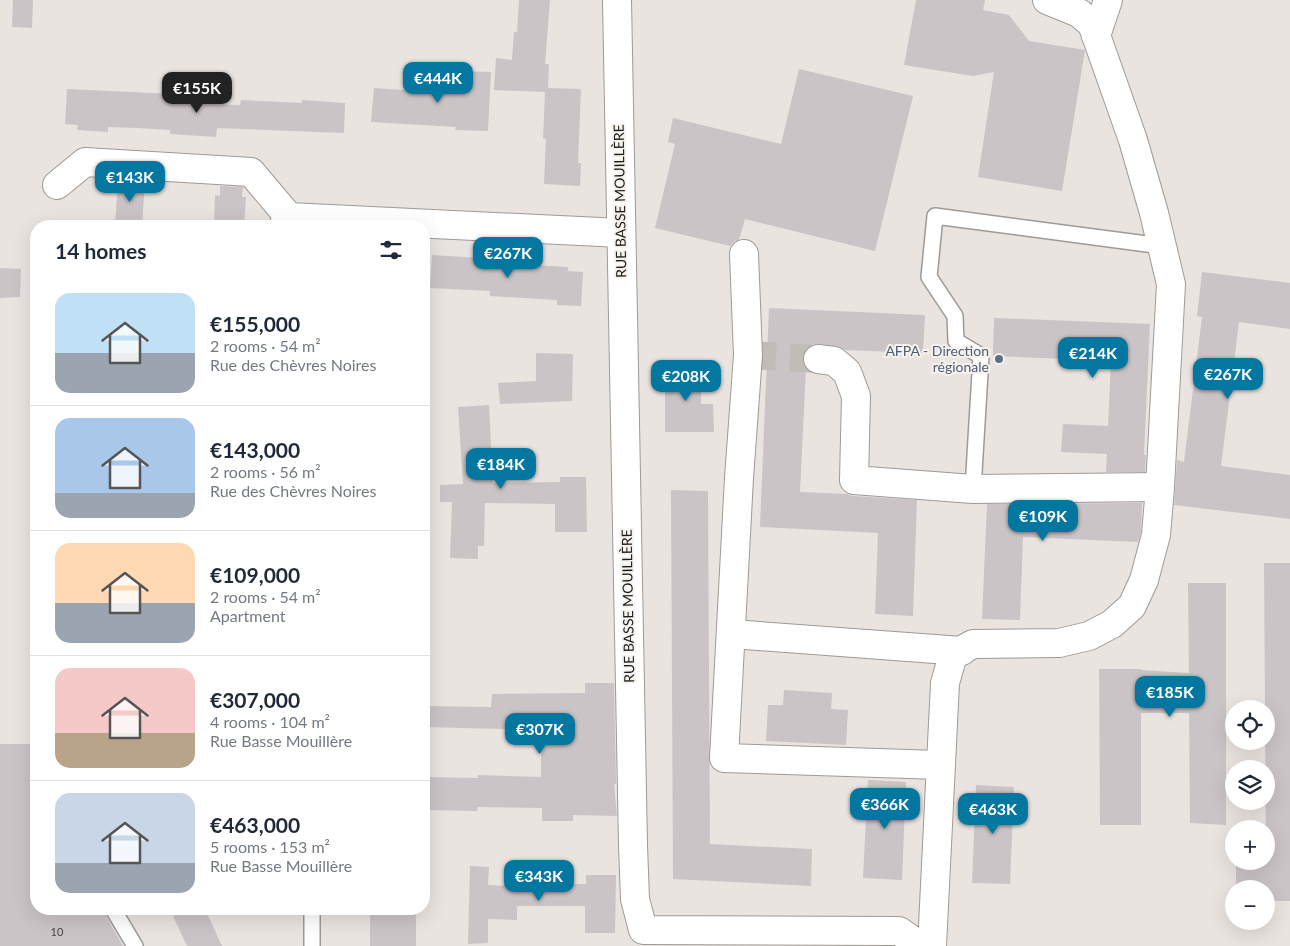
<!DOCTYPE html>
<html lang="en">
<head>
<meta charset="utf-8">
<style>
  body { margin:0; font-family:Lato,sans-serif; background:#f6f6f7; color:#1f2937; height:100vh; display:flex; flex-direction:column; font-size:19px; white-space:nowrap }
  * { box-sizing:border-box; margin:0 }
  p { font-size:16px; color:#747a83 }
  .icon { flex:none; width:28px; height:28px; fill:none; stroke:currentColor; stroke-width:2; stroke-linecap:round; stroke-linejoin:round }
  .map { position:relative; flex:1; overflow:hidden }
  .details { position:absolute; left:30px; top:220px; width:400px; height:695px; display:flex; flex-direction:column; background:#fff; border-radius:20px; box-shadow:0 5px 20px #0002 }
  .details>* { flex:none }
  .controls { position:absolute; left:1225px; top:700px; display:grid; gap:10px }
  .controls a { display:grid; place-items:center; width:50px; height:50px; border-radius:50%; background:#fff; box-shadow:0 5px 20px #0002; font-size:25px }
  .price { position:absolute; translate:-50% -42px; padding:0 11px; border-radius:10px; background:#0377a0; color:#fff; font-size:16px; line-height:32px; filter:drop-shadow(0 1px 2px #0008) }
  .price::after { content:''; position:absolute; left:50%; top:30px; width:15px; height:11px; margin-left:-8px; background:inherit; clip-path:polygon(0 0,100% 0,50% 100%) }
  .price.active { background:#222; color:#fff }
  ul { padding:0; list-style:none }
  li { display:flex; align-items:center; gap:15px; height:125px; padding:0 25px }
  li+li { border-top:1px solid #e0e1e3 }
  li span { display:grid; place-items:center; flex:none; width:140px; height:100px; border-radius:15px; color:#555 }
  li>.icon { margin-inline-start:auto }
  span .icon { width:60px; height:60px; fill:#fffc; stroke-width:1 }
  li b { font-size:21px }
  h2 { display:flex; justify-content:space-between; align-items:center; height:60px; padding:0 25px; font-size:21px }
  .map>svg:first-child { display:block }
</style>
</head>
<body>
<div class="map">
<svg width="1290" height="946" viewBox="0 0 1290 946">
  <rect width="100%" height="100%" fill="#e9e4e0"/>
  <g fill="#cac4c6">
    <path d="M13 0H33L32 28 12 27Z"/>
    <path d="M519 0H550L545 64H549L548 88 581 89 578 163H581L580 186 544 184 546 139 543 138 545 92 494 90 496 58 512 60 514 32H517Z"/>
    <path d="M916 0H985L983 10 1009 15 1029 41 1085 50 1062 191 978 177 994 72 973 76 904 65Z"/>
    <path d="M799 69 913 96 875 251 745 219 739 240 735 241 730 246 655 228 675 144 668 142 673 118 781 144Z"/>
    <path d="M459 71 491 72 488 131 455 130 456 127 371 122 374 88 418 91V86L458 88Z"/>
    <path d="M67 89 172 94 171 103 240 105 241 100 302 103V100L345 103 344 133 217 128 216 137 170 134V130L137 128 108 127V132L77 130 78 125 65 124Z"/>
    <path d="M118 180 145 181 142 226H115Z"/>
    <path d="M220 186 243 187 242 197H246L244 226H214L215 195 220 196Z"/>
    <path d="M432 255 481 258V262L568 267V271L583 272 581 306 557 305V300L490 296V291L430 288Z"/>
    <path d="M0 268 21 269 20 297 0 298Z"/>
    <path d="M1202 272 1290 283V329L1239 322 1221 466 1290 475V519L1174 505 1177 460 1184 462 1202 317 1197 316Z"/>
    <path d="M769 308 925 315 923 353 845 350 836 346 819 344H812L806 348 802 358 806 368 800 492 847 494 853 496 917 500 913 616 875 614 878 533 760 527Z"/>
    <path d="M994 318 1150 324 1144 455H1146L1145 472H1106L1107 454 1061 452 1063 424 1108 426 1111 361 993 356Z"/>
    <path d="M536 353 573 354 572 401 500 404 498 383 536 381Z"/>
    <path d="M665 368H701V404H713L714 432H665Z"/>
    <path d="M489 405 493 483 560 482V477H586L587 532H555V504L485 503 484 546H478V559L450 558 452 502H440V485L463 484 458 407Z"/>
    <path d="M671 490 708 491 710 844 812 849 811 886 673 879Z"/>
    <path d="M1142 503 1141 532 1138 542 1023 537 1020 620 982 619 987 504Z"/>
    <path d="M1264 563H1290V901H1266V889H1236V863H1266V861Z"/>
    <path d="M1188 583H1226V825L1190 823 1189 713H1141V825H1100L1099 669H1141V670L1189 673Z"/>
    <path d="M585 683H614L616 784H614L617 816 573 815V821H542V808L478 807 477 811 424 810V777L478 778V775L541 777V730L426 727V706L491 707 492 694 585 693Z"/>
    <path d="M784 690 832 693 831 709 848 710 846 745 766 741 768 705H783Z"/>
    <path d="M0 744H36V909H102L123 946H0Z"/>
    <path d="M868 780 906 782 902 880 863 878Z"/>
    <path d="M976 785 1014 787 1010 884 972 883Z"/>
    <path d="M470 866 489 867 488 885 535 887V884H586V875H616L615 933H585V906H517V920L488 919V943L468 944Z"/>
    <path d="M190 909H205L222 946H187L173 916Z"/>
    <rect x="370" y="909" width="46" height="37"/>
  </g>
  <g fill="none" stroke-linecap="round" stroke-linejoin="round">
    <path stroke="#c0bcb8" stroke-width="28" stroke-dasharray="28 14" stroke-linecap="butt" d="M748 355 818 359"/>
    <defs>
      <g id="lane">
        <path d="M973 489 981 356 956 341 955 316 929 277 935 216 1162 246"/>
        <path d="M113 909 135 946"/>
        <path d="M312 946V909"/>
      </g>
      <g id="street">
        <path d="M617 0 633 845 635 899 643 930 899 931 920 946"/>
        <path d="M1096 36 1108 0"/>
        <path d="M57 185 85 162 251 172 289 217"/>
        <path d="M283 226 289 217 621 233"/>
        <path d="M744 254 748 355 739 478 724 758 940 765"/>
        <path d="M818 359 834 361 847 372 856 396 854 480 973 489 1160 487"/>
        <path d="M732 634 962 651"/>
        <path d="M932 946 945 683 953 655 973 644 1059 643 1089 636 1112 624 1132 606 1144 580 1156 535 1160 487 1171 284 1154 213 1133 140 1092 24 1079 13 1047 0"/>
      </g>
    </defs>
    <use href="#lane" stroke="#9e9a96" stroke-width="18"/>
    <use href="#street" stroke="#9e9a96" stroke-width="30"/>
    <use href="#lane" stroke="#fff" stroke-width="15"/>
    <use href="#street" stroke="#fff" stroke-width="28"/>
  </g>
  <circle fill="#5c6f8a" stroke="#f6f2ed" stroke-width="2" cx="999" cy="359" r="5"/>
  <g text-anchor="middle" stroke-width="4" stroke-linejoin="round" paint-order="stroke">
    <g font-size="11" fill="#484545">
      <text x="57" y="936">10</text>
    </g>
    <g font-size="14" fill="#1d1b1a" stroke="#f6f2ed">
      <text transform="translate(620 201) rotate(-91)" y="5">RUE BASSE MOUILLÈRE</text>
      <text transform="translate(628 606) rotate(-91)" y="5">RUE BASSE MOUILLÈRE</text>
    </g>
    <g font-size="14" fill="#4e5e75" stroke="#f6f2ed" text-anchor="end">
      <text x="989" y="356">AFPA - Direction<tspan x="989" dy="16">régionale</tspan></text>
    </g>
  </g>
</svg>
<div class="controls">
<a><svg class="icon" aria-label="locate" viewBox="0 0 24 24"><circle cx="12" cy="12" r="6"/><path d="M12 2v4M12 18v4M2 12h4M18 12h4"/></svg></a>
<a><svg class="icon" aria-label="layers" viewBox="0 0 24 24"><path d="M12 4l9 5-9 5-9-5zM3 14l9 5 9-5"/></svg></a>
<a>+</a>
<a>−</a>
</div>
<b class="price" style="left:438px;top:104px">€444K</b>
<b class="price active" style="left:197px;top:114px">€155K</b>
<b class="price" style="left:130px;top:203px">€143K</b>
<b class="price" style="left:508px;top:279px">€267K</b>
<b class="price" style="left:1093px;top:379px">€214K</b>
<b class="price" style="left:1228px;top:400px">€267K</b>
<b class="price" style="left:686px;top:402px">€208K</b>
<b class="price" style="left:501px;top:490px">€184K</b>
<b class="price" style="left:1043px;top:542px">€109K</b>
<b class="price" style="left:1170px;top:718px">€185K</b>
<b class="price" style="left:540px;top:755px">€307K</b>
<b class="price" style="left:885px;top:830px">€366K</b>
<b class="price" style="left:993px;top:835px">€463K</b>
<b class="price" style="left:539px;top:902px">€343K</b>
<section class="details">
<h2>14 homes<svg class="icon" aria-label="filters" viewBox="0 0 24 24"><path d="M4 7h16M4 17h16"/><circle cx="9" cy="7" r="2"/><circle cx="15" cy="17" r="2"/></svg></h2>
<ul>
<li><span style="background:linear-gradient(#bfe0f5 60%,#9aa5b1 0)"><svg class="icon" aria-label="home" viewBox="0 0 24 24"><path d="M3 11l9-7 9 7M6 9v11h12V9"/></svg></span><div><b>€155,000</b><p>2 rooms · 54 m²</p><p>Rue des Chèvres Noires</p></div></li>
<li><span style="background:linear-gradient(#a9c7e8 75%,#9aa5b1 0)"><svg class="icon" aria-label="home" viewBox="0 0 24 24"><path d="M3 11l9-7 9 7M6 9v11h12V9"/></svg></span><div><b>€143,000</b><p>2 rooms · 56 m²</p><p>Rue des Chèvres Noires</p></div></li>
<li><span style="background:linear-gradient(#ffd9b3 60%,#9aa5b1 0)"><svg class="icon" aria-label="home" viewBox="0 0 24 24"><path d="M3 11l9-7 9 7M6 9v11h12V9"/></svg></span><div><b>€109,000</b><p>2 rooms · 54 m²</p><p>Apartment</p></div></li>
<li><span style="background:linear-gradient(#f6c9c9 65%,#b9a48a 0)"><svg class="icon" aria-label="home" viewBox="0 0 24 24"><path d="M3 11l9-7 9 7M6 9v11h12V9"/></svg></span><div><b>€307,000</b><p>4 rooms · 104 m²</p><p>Rue Basse Mouillère</p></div></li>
<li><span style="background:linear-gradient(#c9d6e8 70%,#9aa5b1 0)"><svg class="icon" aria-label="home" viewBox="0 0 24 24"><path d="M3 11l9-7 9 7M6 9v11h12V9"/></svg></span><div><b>€463,000</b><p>5 rooms · 153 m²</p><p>Rue Basse Mouillère</p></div></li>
</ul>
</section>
</div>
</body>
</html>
